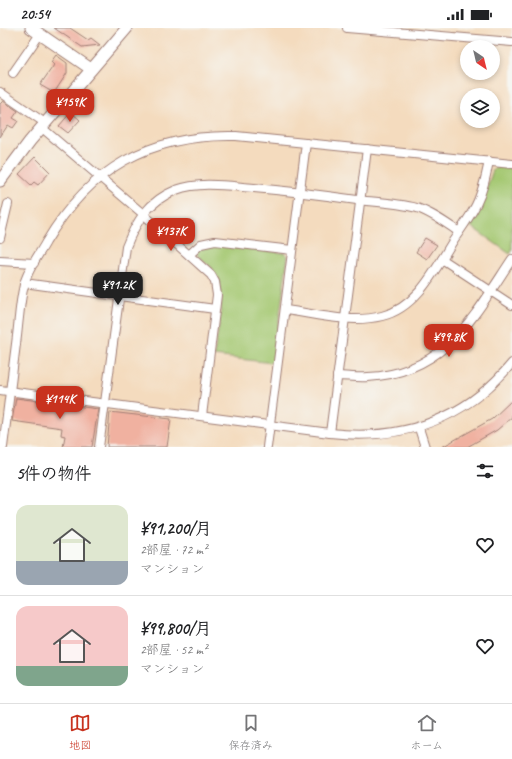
<!DOCTYPE html>
<html lang="ja">
<head>
<meta charset="utf-8">
<style>
  body { margin:0; font-family:Caveat,"Klee One",sans-serif; background:#f2f2f2; color:#202124; height:100vh; display:flex; flex-direction:column; font-size:15px; white-space:nowrap }
  * { box-sizing:border-box; margin:0 }
  p { font-size:13px; color:#757577 }
  .icon { flex:none; width:22px; height:22px; fill:none; stroke:currentColor; stroke-width:2; stroke-linecap:round; stroke-linejoin:round }
  .map { position:relative; height:419px; overflow:hidden }
  .panel { display:flex; flex-direction:column; background:#fff; flex:1 }
  .panel>* { flex:none }
  .needle { width:26px; rotate:145deg }
  .tools { position:absolute; left:460px; top:12px; display:grid; gap:8px }
  .tools a { display:grid; place-items:center; width:40px; height:40px; border-radius:50%; background:#fff; box-shadow:0 2px 6px #0003; font-size:20px }
  .price { position:absolute; translate:-50% -34px; padding:0 9px; border-radius:8px; background:#c8321e; color:#fff; font-size:13px; line-height:26px; filter:drop-shadow(0 1px 2px #0008) }
  .price::after { content:''; position:absolute; left:50%; top:24px; width:12px; height:9px; margin-left:-6px; background:inherit; clip-path:polygon(0 0,100% 0,50% 100%) }
  .price.current { background:#222; color:#fff }
  ul { padding:0; list-style:none }
  li { display:flex; align-items:center; gap:12px; height:100px; padding:0 16px }
  li+li { border-top:1px solid #e0e0e0 }
  li span { display:grid; place-items:center; flex:none; width:112px; height:80px; border-radius:12px; color:#555 }
  li>.icon { margin-inline-start:auto }
  span .icon { width:48px; height:48px; fill:#fffc; stroke-width:1 }
  li b { font-size:17px }
  h2 { display:flex; justify-content:space-between; align-items:center; height:48px; padding:0 16px; font-size:17px }
  .status { display:flex; justify-content:space-between; align-items:center; height:28px; padding:0 20px; background:#fff; direction:ltr }
  .status svg { height:11px; fill:currentColor }
  .tab-bar { display:flex; justify-content:space-around; align-items:center; height:56px; border-top:1px solid #e0e0e0; background:#fff; font-size:11px; color:#757577 }
  .tab-bar a { display:grid; justify-items:center; gap:2px }
  .tab-bar .current { color:#c8321e }
  .map>svg:first-child { display:block }
</style>
</head>
<body>
<div class="status"><b>20:54</b><svg viewBox="0 0 49 12"><path d="M0 12V9h3v3zM5 12V6h3v6zM10 12V3h3v9zM15 12V0h3v12zM26 1h20v11H26zM47 4h2v5h-2z"/></svg></div>
<div class="map">
<svg width="512" height="419" viewBox="0 0 512 419">
  <rect width="100%" height="100%" fill="#f6f6f2"/>
  <filter id="ink" filterUnits="userSpaceOnUse"><feTurbulence type="fractalNoise" baseFrequency=".025" numOctaves="2"/><feDisplacementMap in="SourceGraphic" scale="8" xChannelSelector="R" yChannelSelector="G"/><feConvolveMatrix kernelMatrix="1 2 1 2 8 2 1 2 1" color-interpolation-filters="sRGB"/></filter>
  <filter id="wash" filterUnits="userSpaceOnUse"><feTurbulence type="fractalNoise" baseFrequency=".012" numOctaves="4" result="noise"/><feDisplacementMap in="SourceGraphic" scale="16" xChannelSelector="R" yChannelSelector="G"/><feGaussianBlur stdDeviation="0.9" result="paint"/><feColorMatrix in="noise" values="0 0 0 0 0 0 0 0 0 0 0 0 0 0 0 0 0 1.4 0 .05"/><feComposite in="paint" operator="in"/></filter>
  <g filter="url(#wash)">
    <rect width="100%" height="100%" fill="#f4dbbe"/>
    <g fill="#a4c871" stroke="#77744e">
      <path d="M499 138 512 140V223L510 226 469 197 481 178 493 142Z"/>
      <path d="M207 216 285 225 288 228 273 335 214 328C217 304 228 266 215 245 211 238 203 233 197 227V223Z"/>
    </g>
    <g id="blocks">
      <g fill="#f0b1a0">
        <path d="M54 0H70L88 12 91 10 100 17 82 19Z"/>
        <path d="M56 27 67 35V45L54 65 40 57 54 37 51 34Z"/>
        <path d="M3 73 18 83 13 90 18 93 13 100 8 97 0 109V76Z"/>
        <path d="M71 84 80 92 68 105 59 98Z"/>
        <path d="M35 129 50 144 38 157 34 154 31 157 19 146Z"/>
        <path d="M425 210 437 217 427 231 416 224Z"/>
        <path d="M16 370 98 381 92 419H63L65 408 61 407 62 400 12 393Z"/>
        <path d="M512 372V389L497 402 467 419H442L492 391Z"/>
        <path d="M110 384 171 391 167 419H107Z"/>
      </g>
    </g>
  </g>
  <g filter="url(#ink)">
    <use href="#blocks" fill-opacity="0" stroke="#9f7d74" stroke-width="1"/>
    <g fill="none" stroke-linecap="round" stroke-linejoin="round">
      <defs>
        <g id="minor">
          <path d="M347 0 512 14"/>
          <path d="M13 45 40 6"/>
          <path d="M0 64 45 95"/>
          <path d="M41 99 142 185 211 247 215 254 217 267 202 388"/>
          <path d="M0 210 8 176"/>
          <path d="M189 227 201 216 215 213 292 222"/>
          <path d="M442 231 512 277"/>
          <path d="M0 233 34 235"/>
          <path d="M24 255 215 281"/>
          <path d="M285 282C316 286 350 296 382 288 417 280 436 240 453 213 461 201 470 189 476 177 483 163 486 148 489 133"/>
          <path d="M337 348C347 348 358 350 368 349 446 345 474 288 512 231"/>
          <path d="M0 362 330 405C402 413 465 392 512 335"/>
          <path d="M419 400 425 419"/>
          <path d="M330 405 367 121"/>
          <path d="M3 419C8 382 12 345 17 308 19 291 20 273 24 257 27 242 39 227 46 214 90 140 149 106 236 108L512 136"/>
          <path d="M99 419 126 219C136 193 149 173 176 162 201 153 228 158 254 160 289 163 322 167 357 172 376 174 398 175 417 180 432 185 446 195 459 204"/>
          <path d="M267 419 306 115"/>
        </g>
        <g id="tertiary">
          <path d="M31 0 91 41"/>
          <path d="M0 153 30 113 127 0"/>
        </g>
      </defs>
      <use href="#minor" stroke="#9f7d74" stroke-width="10"/>
      <use href="#tertiary" stroke="#9f7d74" stroke-width="13"/>
      <use href="#minor" stroke="#fff" stroke-width="8"/>
      <use href="#tertiary" stroke="#fff" stroke-width="11"/>
    </g>
  </g>
</svg>
<div class="tools">
<a><svg class="needle" viewBox="-14 -14 28 28"><path d="M0-13l5 13h-10z" fill="#e53935"/><path d="M0 13l5-13h-10z" fill="#757577"/></svg></a>
<a><svg class="icon" aria-label="layers" viewBox="0 0 24 24"><path d="M12 4l9 5-9 5-9-5zM3 14l9 5 9-5"/></svg></a>
</div>
<b class="price" style="left:70px;top:95px">¥159K</b>
<b class="price" style="left:171px;top:224px">¥137K</b>
<b class="price current" style="left:118px;top:278px">¥91.2K</b>
<b class="price" style="left:449px;top:330px">¥99.8K</b>
<b class="price" style="left:60px;top:392px">¥114K</b>
</div>
<section class="panel">
<h2>5件の物件<svg class="icon" aria-label="filters" viewBox="0 0 24 24"><path d="M4 7h16M4 17h16"/><circle cx="9" cy="7" r="2"/><circle cx="15" cy="17" r="2"/></svg></h2>
<ul>
<li><span style="background:linear-gradient(#dfe7d0 70%,#9aa5b1 0)"><svg class="icon" aria-label="home" viewBox="0 0 24 24"><path d="M3 11l9-7 9 7M6 9v11h12V9"/></svg></span><div><b>¥91,200/月</b><p>2部屋 · 72 m²</p><p>マンション</p></div><svg class="icon" aria-label="heart" viewBox="0 0 24 24"><path d="M12 20l-8-8c-3-5 5-10 8-4 3-6 11-1 8 4z"/></svg></li>
<li><span style="background:linear-gradient(#f6c9c9 75%,#7fa58c 0)"><svg class="icon" aria-label="home" viewBox="0 0 24 24"><path d="M3 11l9-7 9 7M6 9v11h12V9"/></svg></span><div><b>¥99,800/月</b><p>2部屋 · 52 m²</p><p>マンション</p></div><svg class="icon" aria-label="heart" viewBox="0 0 24 24"><path d="M12 20l-8-8c-3-5 5-10 8-4 3-6 11-1 8 4z"/></svg></li>
</ul>
</section>
<nav class="tab-bar">
<a class="current"><svg class="icon" aria-label="map" viewBox="0 0 24 24"><path d="M3 6l6-2 6 2 6-2v14l-6 2-6-2-6 2zM9 4v14M15 6v14"/></svg>地図</a>
<a><svg class="icon" aria-label="saved" viewBox="0 0 24 24"><path d="M7 4h10v16l-5-4-5 4z"/></svg>保存済み</a>
<a><svg class="icon" aria-label="home" viewBox="0 0 24 24"><path d="M3 11l9-7 9 7M6 9v11h12V9"/></svg>ホーム</a>
</nav>
</body>
</html>
